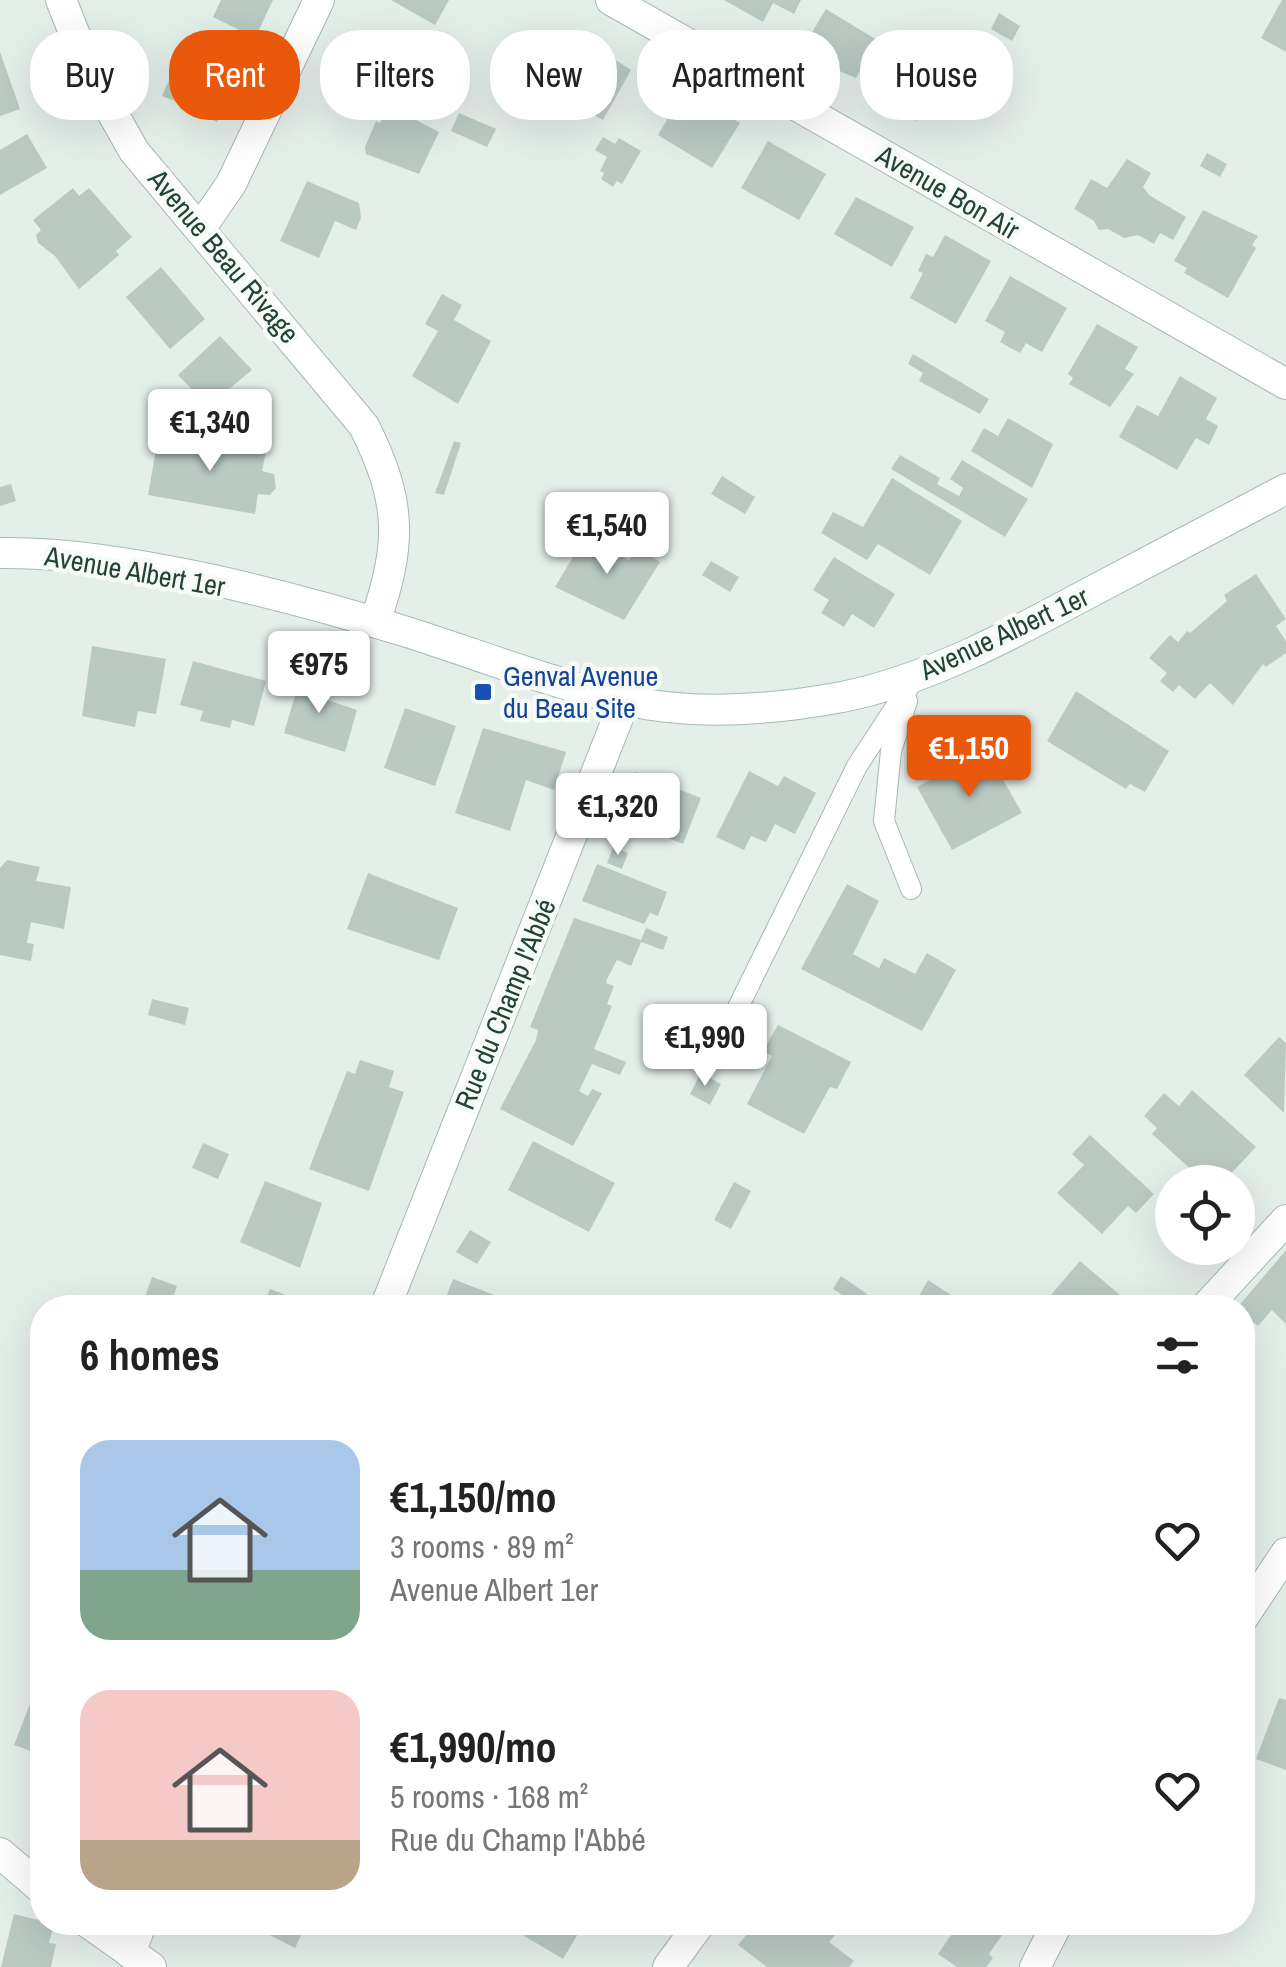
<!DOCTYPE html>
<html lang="en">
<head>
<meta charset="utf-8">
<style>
  body { margin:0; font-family:"Archivo Narrow",sans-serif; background:#f2f2f2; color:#222; height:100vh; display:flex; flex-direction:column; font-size:38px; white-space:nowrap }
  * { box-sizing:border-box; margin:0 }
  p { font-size:32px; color:#767676 }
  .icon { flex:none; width:55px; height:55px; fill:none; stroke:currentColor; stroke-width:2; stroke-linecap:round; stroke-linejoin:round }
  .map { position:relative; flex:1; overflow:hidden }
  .drawer { position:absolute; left:30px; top:1295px; width:1225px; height:640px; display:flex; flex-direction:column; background:#fff; border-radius:40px; box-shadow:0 10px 40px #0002 }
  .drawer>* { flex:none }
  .top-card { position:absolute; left:30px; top:30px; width:1228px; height:90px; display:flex; gap:20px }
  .tools { position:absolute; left:1155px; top:1165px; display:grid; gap:20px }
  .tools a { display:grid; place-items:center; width:100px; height:100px; border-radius:50%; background:#fff; box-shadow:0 10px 40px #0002; font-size:50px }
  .price { position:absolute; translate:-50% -85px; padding:0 22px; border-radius:10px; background:#fff; color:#222; font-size:32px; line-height:65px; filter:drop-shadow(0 2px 5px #0008) }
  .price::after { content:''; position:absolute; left:50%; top:60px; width:30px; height:22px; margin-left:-15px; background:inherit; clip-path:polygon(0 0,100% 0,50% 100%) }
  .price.active { background:#ea580c; color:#fff }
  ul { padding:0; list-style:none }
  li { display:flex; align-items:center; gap:30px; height:250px; padding:0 50px }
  li span { display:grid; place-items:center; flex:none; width:280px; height:200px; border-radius:30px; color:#555 }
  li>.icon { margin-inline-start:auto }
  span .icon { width:120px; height:120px; fill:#fffc; stroke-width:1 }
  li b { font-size:42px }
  h2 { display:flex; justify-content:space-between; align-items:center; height:120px; padding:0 50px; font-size:42px }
  .chip { padding:0 35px; border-radius:40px; background:#fff; box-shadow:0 10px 40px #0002; font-size:35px; line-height:90px }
  .chip.active { background:#ea580c; color:#fff }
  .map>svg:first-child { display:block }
</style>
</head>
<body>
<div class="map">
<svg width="1286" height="1967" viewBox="0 0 1286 1967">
  <rect width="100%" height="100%" fill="#e5efea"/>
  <g fill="#bacac3">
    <path d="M221 0H273L255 38 213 17Z"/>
    <path d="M391 0H449L435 25Z"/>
    <path d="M724 0H801L794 14 773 3 763 22Z"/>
    <path d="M1282 0H1286V52L1261 38Z"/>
    <path d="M826 9 877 40 856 78 799 54Z"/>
    <path d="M999 13 1020 26 1012 41 991 29Z"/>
    <path d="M914 30 950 55 917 121 880 99Z"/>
    <path d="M211 35 248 52 217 122 211 119 212 115 162 96 188 38 207 46Z"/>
    <path d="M591 44 631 70 603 120 561 97 567 87 563 85Z"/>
    <path d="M0 52 20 109 0 116Z"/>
    <path d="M685 90 740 123 712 168 658 135Z"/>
    <path d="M389 106 439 132 419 174 366 154 365 147 376 121 380 123Z"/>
    <path d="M459 113 496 129 487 147 451 131Z"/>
    <path d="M27 134 47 168 0 195V150Z"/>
    <path d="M603 137 615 144 619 138 641 151 622 184 617 181 613 187 601 179 604 173 600 171 607 157 595 150Z"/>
    <path d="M768 141 826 174 799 220 741 188Z"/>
    <path d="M1207 153 1227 164 1220 177 1200 166Z"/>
    <path d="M1127 159 1151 173 1143 187 1149 195 1186 217 1173 240 1160 233 1154 244 1138 235 1124 238 1108 229 1099 230 1094 221 1074 209 1091 179 1107 188Z"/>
    <path d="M307 181 359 203 361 218 356 230 335 221 319 258 280 241Z"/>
    <path d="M73 188 79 196 89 188 132 237 116 251 119 255 79 289 55 256 38 243 36 235 41 230 33 220Z"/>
    <path d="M856 197 914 227 892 267 834 234Z"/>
    <path d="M1203 210 1258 236 1252 245 1256 248 1228 298 1184 273 1187 268 1174 261Z"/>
    <path d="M945 235 991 261 956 324 910 298 923 273 918 271 926 254 933 257Z"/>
    <path d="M161 267 205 319 170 349 126 297Z"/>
    <path d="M1010 276 1067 308 1042 352 1026 343 1020 353 1000 342 1005 332 985 321Z"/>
    <path d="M442 294 462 305 454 320 491 341 458 404 412 376 438 331 425 324Z"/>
    <path d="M1097 324 1138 347 1125 369 1134 374 1110 407 1069 384 1073 378 1068 374Z"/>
    <path d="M220 336 252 370 208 406 178 375Z"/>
    <path d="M913 354 989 399 980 414 919 381 923 373 908 364Z"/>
    <path d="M1180 376 1217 398 1206 419 1218 426 1209 445 1196 438 1177 470 1119 437 1137 405 1158 416Z"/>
    <path d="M1008 418 1053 444 1032 488 971 451 984 428 998 436Z"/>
    <path d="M159 433 266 451 262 471 274 474 276 488 270 495 258 494 255 514 148 495Z"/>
    <path d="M454 441 461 443 444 495 435 493Z"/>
    <path d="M900 455 940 478 937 484 959 496 963 488 950 479 962 460 1028 499 1005 537 891 469Z"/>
    <path d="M722 476 755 497 745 514 711 494Z"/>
    <path d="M892 478 962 521 930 575 878 544 867 560 821 533 833 512 863 527Z"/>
    <path d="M11 484 16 501 0 506V487Z"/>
    <path d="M586 535 629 560 637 548 660 562 624 620 555 587Z"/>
    <path d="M834 557 895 594 874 628 852 614 844 627 821 613 829 600 813 590Z"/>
    <path d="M711 561 739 577 730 592 702 575Z"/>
    <path d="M1256 574 1286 619 1276 626 1286 641V653L1266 667 1263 664 1233 705 1210 683 1195 699 1179 685 1173 692 1160 681 1167 673 1149 658 1170 635 1178 642 1187 631 1190 633 1227 601 1224 595Z"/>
    <path d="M92 646 166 659 156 714 138 711 135 727 82 716Z"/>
    <path d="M193 661 266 681 254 726 232 720 230 728 200 721 203 711 180 705Z"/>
    <path d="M301 675 329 683 324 699 357 710 345 752 284 733Z"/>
    <path d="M1076 691 1169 751 1145 792 1130 784 1126 789 1047 741Z"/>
    <path d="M405 708 456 726 435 786 384 768Z"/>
    <path d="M483 728 566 752 554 790 526 780 510 831 455 813Z"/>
    <path d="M986 750 1022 813 952 850 917 787Z"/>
    <path d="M749 771 778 786 784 776 816 793 795 834 775 824 766 842 751 836 744 850 716 837Z"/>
    <path d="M635 772 701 798 683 844 617 818Z"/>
    <path d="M613 847 628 853 622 869 607 863Z"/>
    <path d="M7 860 40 867 36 881 71 887 64 929 31 922 27 943 34 944 31 961 0 955V868Z"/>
    <path d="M597 864 667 892 658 916 650 913 644 924 582 901Z"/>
    <path d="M368 873 458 908 439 960 347 929Z"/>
    <path d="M847 884 879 901 853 954 879 968 884 958 915 974 927 953 956 970 922 1031 801 969Z"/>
    <path d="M574 918 641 940 646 928 668 937 663 950 641 942 631 966 617 960 607 979 606 983 614 986 607 1004 612 1006 594 1049 626 1062 620 1075 592 1064 579 1091 588 1096 592 1089 602 1093 573 1146 500 1109 536 1040 538 1030 530 1027Z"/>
    <path d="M152 999 189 1008 185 1025 148 1015Z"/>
    <path d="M778 1025 851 1062 837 1089 830 1087 804 1134 747 1104 772 1056 763 1051Z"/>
    <path d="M1279 1037 1286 1043 1284 1113 1244 1075Z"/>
    <path d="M360 1060 394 1071 389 1087 404 1092 369 1191 309 1169 347 1071 355 1074Z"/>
    <path d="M701 1073 721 1084 710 1105 690 1094Z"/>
    <path d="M1192 1090 1256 1147 1223 1182H1205L1152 1134 1157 1128 1144 1116 1164 1093 1179 1106Z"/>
    <path d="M1090 1135 1154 1194 1136 1213 1128 1206 1102 1234 1057 1193 1084 1165 1072 1154Z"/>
    <path d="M533 1141 615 1183 589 1232 508 1190Z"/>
    <path d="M203 1143 229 1154 218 1179 192 1168Z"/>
    <path d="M265 1181 322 1203 300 1268 240 1242Z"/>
    <path d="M734 1182 751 1191 731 1229 714 1220Z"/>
    <path d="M470 1230 491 1242 477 1264 456 1252Z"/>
    <path d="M1286 1250V1324L1272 1310 1258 1326 1242 1314V1308H1237Z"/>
    <path d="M1080 1261 1127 1301 1121 1308H1063L1051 1295Z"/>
    <path d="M841 1276 867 1294 859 1306 833 1289Z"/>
    <path d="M152 1277 177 1286 169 1308H141Z"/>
    <path d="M453 1279 497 1296 493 1308H442Z"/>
    <path d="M928 1280 957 1299 972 1308H926L929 1302 919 1296Z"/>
    <path d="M270 1289 318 1307V1308H262Z"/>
    <path d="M33 1696 42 1699V1750L38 1748 36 1753 14 1745Z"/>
    <path d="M1279 1698 1286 1700V1770L1256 1759Z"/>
    <path d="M14 1914 54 1924 49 1943 56 1944 51 1967H1Z"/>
    <path d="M244 1922H307L295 1948Z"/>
    <path d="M528 1922H585L563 1959 521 1934Z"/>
    <path d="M757 1922H832L840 1929 829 1942 854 1961 849 1967H767L738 1945Z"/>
    <path d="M943 1922H1011L989 1954 993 1958 986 1967H957L938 1954 954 1931Z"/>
  </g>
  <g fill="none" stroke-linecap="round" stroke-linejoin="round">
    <defs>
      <g id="lane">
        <path d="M907 701 891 751 884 821 911 889"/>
        <path d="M717 1050 857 766 916 676"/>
      </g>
      <g id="street">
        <path d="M61 0 91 75 134 151 364 426C402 502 402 543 375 622"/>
        <path d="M611 0 1286 384"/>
        <path d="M200 229 231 184 319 0"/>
        <path d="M385 1308 625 700"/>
        <path d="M1205 1308 1286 1220"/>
        <path d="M1242 1619 1286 1553"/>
        <path d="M0 1853 42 1889"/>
        <path d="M87 1922 151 1967"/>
        <path d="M130 1953 142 1922"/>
        <path d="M668 1967 701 1922"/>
        <path d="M1035 1967 1058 1922"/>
      </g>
      <path id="secondary" d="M0 553C120 551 291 596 407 632 479 655 551 683 624 700 694 716 772 710 842 697 927 680 1009 636 1085 595 1152 560 1219 524 1286 489"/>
    </defs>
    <use href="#lane" stroke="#a7b8b1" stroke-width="22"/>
    <use href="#street" stroke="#a7b8b1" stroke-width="32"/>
    <use href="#secondary" stroke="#a3bcb1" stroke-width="32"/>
    <use href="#lane" stroke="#fff" stroke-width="20"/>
    <use href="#street" stroke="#fff" stroke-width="30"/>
    <use href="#secondary" stroke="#fff" stroke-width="30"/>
  </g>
  <rect fill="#1a4fb4" stroke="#f7fbf8" stroke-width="4" x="473" y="682" width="20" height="20" rx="5"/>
  <g text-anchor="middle" stroke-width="9" stroke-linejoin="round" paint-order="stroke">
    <g font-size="28" fill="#234337" stroke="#f7fbf8">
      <text transform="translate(948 192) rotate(30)" y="10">Avenue Bon Air</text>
      <text transform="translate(224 256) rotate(50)" y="10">Avenue Beau Rivage</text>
      <text transform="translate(135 571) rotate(10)" y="10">Avenue Albert 1er</text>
      <text transform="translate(1004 633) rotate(-25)" y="10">Avenue Albert 1er</text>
      <text transform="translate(505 1004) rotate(-68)" y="10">Rue du Champ l'Abbé</text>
    </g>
    <g font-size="28" fill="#164399" stroke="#f7fbf8" text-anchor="start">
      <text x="503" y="686">Genval Avenue<tspan x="503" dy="32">du Beau Site</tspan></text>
    </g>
  </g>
</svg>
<div class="tools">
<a><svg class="icon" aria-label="locate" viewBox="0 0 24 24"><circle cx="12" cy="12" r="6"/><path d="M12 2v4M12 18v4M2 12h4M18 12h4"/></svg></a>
</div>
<b class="price" style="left:210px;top:474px">€1,340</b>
<b class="price" style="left:607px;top:577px">€1,540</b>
<b class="price" style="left:319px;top:716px">€975</b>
<b class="price active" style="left:969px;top:800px">€1,150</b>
<b class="price" style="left:618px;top:858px">€1,320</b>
<b class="price" style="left:705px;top:1089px">€1,990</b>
<div class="top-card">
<a class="chip">Buy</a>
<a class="chip active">Rent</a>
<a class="chip">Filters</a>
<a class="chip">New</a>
<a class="chip">Apartment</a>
<a class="chip">House</a>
</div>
<section class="drawer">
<h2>6 homes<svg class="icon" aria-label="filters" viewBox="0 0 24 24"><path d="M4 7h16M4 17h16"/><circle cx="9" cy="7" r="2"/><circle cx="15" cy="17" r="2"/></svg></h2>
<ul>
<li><span style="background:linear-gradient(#a9c7e8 65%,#7fa58c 0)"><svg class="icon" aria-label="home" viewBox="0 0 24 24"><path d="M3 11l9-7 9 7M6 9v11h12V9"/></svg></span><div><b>€1,150/mo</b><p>3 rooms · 89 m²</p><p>Avenue Albert 1er</p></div><svg class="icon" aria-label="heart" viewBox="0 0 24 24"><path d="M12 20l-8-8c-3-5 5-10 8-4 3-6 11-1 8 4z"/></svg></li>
<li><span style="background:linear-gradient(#f6c9c9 75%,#b9a48a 0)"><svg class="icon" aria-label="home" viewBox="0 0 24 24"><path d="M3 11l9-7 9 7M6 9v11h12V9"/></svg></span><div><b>€1,990/mo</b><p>5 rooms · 168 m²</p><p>Rue du Champ l'Abbé</p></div><svg class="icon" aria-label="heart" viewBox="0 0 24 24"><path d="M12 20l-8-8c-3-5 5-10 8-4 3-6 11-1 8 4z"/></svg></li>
</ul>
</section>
</div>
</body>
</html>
